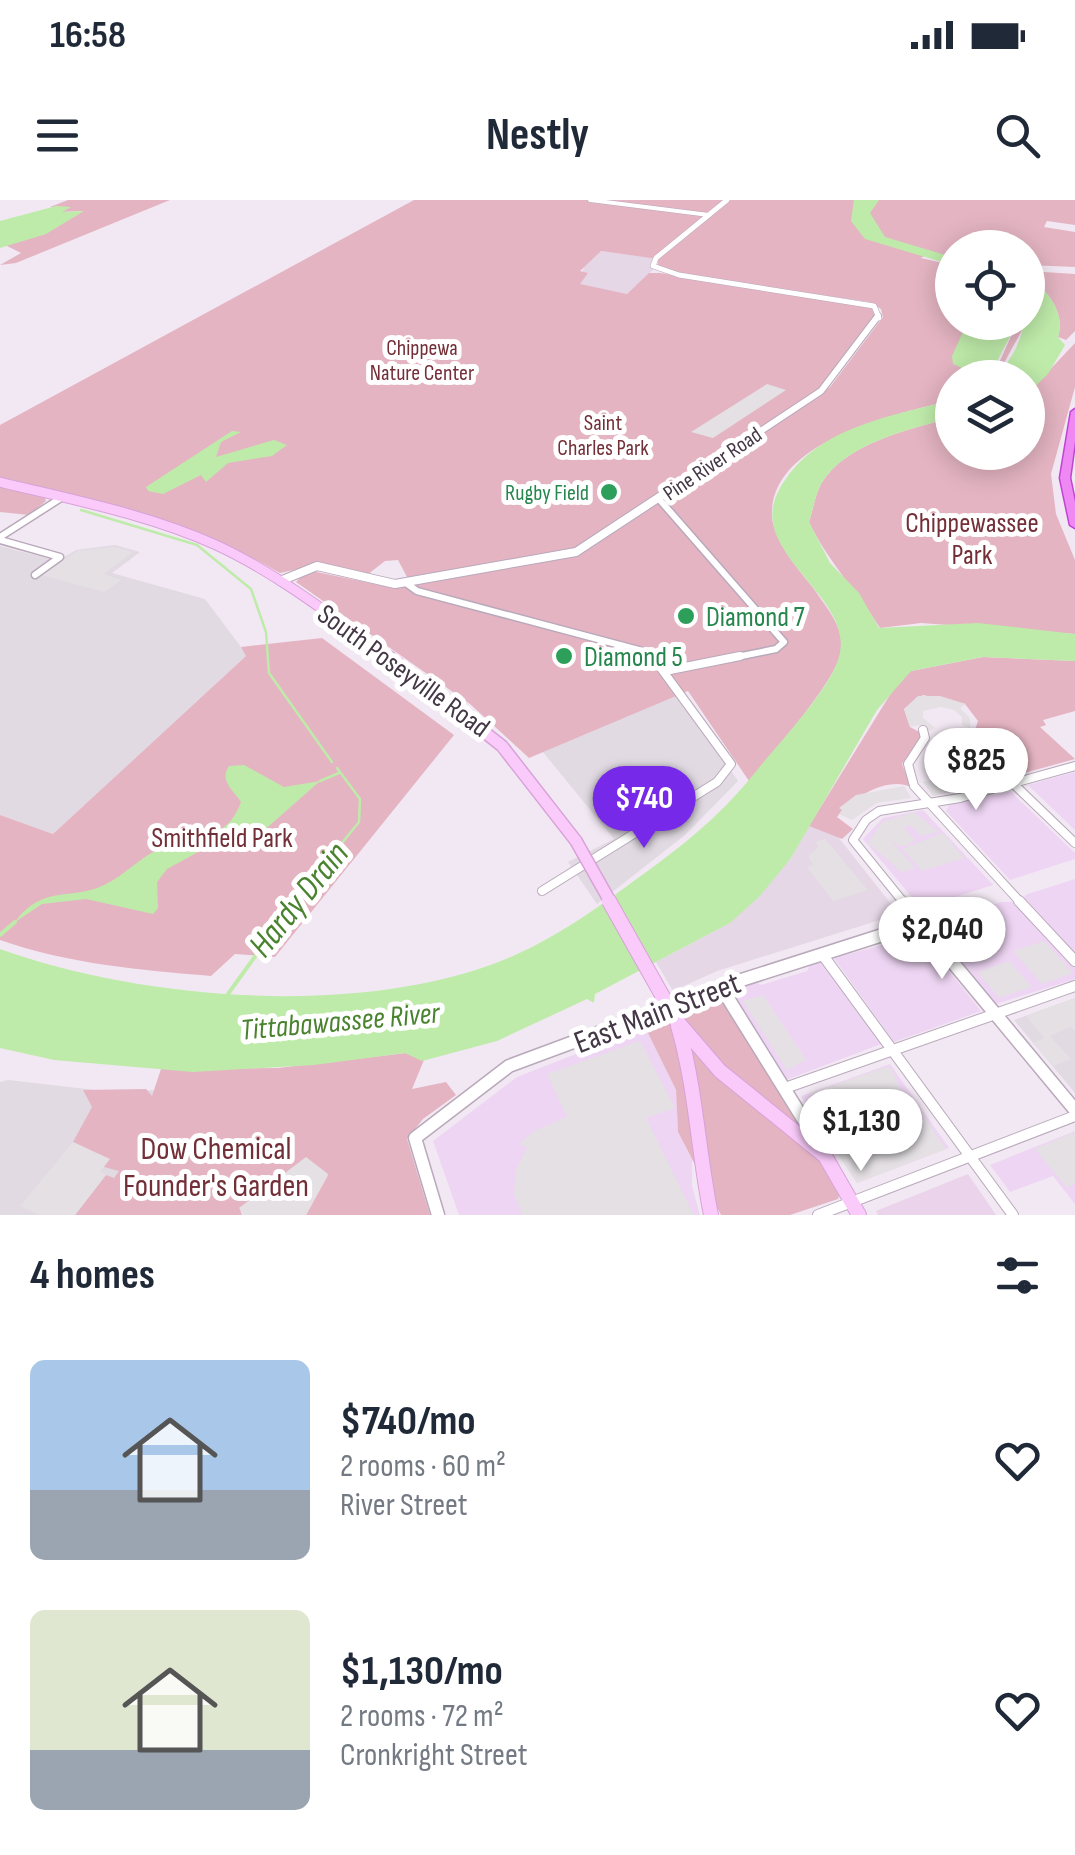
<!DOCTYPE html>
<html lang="en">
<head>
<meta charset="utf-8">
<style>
  body { margin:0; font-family:"Sofia Sans Condensed",sans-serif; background:#f6f6f7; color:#1f2937; height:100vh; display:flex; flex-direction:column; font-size:38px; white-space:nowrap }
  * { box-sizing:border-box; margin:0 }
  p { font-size:32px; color:#747a83 }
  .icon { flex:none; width:55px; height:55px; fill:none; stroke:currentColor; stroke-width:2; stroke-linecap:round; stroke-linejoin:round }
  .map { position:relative; height:1015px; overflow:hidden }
  .panel { display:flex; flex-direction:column; background:#fff; flex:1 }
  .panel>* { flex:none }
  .fabs { position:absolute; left:935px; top:30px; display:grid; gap:20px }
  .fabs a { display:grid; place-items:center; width:110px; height:110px; border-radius:50%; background:#fff; box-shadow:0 5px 25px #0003; font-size:50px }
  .price { position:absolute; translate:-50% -85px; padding:0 22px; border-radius:35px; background:#fff; color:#222; font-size:32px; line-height:65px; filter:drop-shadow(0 2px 5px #0008) }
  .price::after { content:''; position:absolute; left:50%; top:60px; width:30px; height:22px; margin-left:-15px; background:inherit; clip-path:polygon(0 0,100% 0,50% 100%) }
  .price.selected { background:#7729e9; color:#fff }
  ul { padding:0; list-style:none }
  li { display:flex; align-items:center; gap:30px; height:250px; padding:0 30px }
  li span { display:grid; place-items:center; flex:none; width:280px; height:200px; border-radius:15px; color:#555 }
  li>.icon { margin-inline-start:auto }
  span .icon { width:120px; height:120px; fill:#fffc; stroke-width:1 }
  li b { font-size:42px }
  h2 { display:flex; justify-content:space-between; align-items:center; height:120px; padding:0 30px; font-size:42px }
  .status { display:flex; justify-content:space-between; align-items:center; height:70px; padding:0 50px; background:#fff; direction:ltr }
  .status svg { height:28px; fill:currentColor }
  header { display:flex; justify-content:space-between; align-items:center; height:130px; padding:0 30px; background:#fff; font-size:45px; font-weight:700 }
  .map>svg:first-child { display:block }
</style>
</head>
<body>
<div class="status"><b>16:58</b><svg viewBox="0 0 49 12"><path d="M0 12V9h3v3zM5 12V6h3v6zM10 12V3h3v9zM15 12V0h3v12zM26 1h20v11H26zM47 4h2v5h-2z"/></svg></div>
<header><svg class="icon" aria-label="menu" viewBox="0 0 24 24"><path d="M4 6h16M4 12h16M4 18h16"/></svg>Nestly<svg class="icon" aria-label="search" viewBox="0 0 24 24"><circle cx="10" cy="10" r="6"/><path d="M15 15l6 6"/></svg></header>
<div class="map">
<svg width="1075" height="1015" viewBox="0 0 1075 1015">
  <rect width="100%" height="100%" fill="#f2e8f3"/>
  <g fill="#e5d7e6">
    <path d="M601 51 654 58V69L627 94 579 85 585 63Z"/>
    <path d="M809 626 835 633 899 714 717 771 673 791 656 762 730 723 791 658Z"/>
  </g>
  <g fill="#eed5f3">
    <path d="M1075 572V630L1028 585Z"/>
    <path d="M1010 591 1075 653V659L1010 680 946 611 949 605Z"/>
    <path d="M923 610 993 685 921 708 863 639 883 618Z"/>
    <path d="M1075 679V754L1023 701 1025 695Z"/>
    <path d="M1001 702H1013L1021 709 1075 768V779L996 804 931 732 934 723Z"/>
    <path d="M917 731 981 811 894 842 834 758 905 739 907 733Z"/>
    <path d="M811 763H823L830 770 881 844 786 880 730 793 735 787 754 781 761 785 807 771Z"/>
    <path d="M645 827 676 890 678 932 692 960V986L700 1015H459L433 941 517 877Z"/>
    <path d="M890 864 949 948 857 983 801 896Z"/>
    <path d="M1075 931V1004L1053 976 1010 992 990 965Z"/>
  </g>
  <g fill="#e1dae2">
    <path d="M115 345 140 352 112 373 205 399 247 455 53 634 0 615V346L58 361 76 350Z"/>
    <path d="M678 495 738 581 685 635 597 704 568 662 614 639 543 552Z"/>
    <path d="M1075 798V893L1014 820Z"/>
    <path d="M8 880 113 892 155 890 117 969 120 971 80 1015H0V882Z"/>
  </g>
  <path fill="#ead3eb" d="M968 974 996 1015H878L876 1011Z"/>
  <g fill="#e4b4c2">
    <path d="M68 0H170L16 63 0 65 21 53 5 45 45 34 83 11 60 12 69 7H50Z"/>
    <path d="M414 0H1075V25L1047 21 1044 27 1075 32V67L1028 65V48H952V57L929 53 921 58 952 65V122L967 123 963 133 999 163 1017 123H1026L998 174 952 178V200C899 214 768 240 772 317 774 342 799 370 814 389 826 407 845 428 841 451 836 483 771 553 749 581L688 491 529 558 470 504 296 382 307 370 389 387 586 350 830 187 883 117 881 109 869 102 673 73 658 67V59L601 51 580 71 588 73 580 84 627 94 649 73H660L857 101 870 106 877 115 819 189 602 333 570 350 391 381 407 377 398 360 385 361 367 375 321 364 280 373C192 322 98 300 0 277V225Z"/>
    <path d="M1028 71 1075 74V131L1066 140 1058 137C1066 113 1047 89 1028 77Z"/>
    <path d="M1075 143V187L1051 274 1056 314 1075 360V434L921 423 880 428C857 391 828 362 809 322 813 310 815 295 821 284 846 242 910 230 952 217V252H1028V193Z"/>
    <path d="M0 286 45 298 46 301 29 315 0 312Z"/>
    <path d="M322 438 454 535 275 757 235 754 211 776C139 770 69 764 0 740V615L53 634 246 456 241 447Z"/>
    <path d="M983 457 1075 461V511L1043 520 1046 525 1040 527 1075 559 1017 575 974 533 978 521 965 504 923 495 904 509 910 527 923 534 902 564 911 587C889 576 853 596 837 617L853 629 842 639 809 626 896 485 911 471Z"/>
    <path d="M722 797 840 992 838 999 790 1015H721L678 932 676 890 645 827Z"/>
    <path d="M406 853 424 860 412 889 446 882 456 895 423 919 407 939 430 1015H306L328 975 240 1009 242 1015H75L106 975 114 978 119 971 104 967 109 960 73 942 92 907 83 890 146 889 152 896 161 869 278 868Z"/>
  </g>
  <g fill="#e4e0e4">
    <path d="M767 184 786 190 713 238 691 232Z"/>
    <path d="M114 347 133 352 104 374 121 380 104 392 41 375 77 351Z"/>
    <path d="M918 496H940L966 504 960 508 970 518V528L962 525V517L954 510 941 507 923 511V518L935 528 925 533 919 525 910 527 904 509Z"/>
    <path d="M986 567 1000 581 933 596 923 582Z"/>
    <path d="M904 586 911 598 877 603 852 620 839 614 842 610 839 608 856 595Z"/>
    <path d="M914 612 939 632 921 636 911 625 904 627 915 640 906 646H898L887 636 915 668 901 672 868 643 882 622Z"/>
    <path d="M943 633 964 658 922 671 902 649Z"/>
    <path d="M825 639 831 646 868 690 833 701 807 667 813 665 808 656 818 647 815 642Z"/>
    <path d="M1044 741 1073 773 1042 784 1013 751Z"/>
    <path d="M1009 761 1032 787 999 798 978 772Z"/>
    <path d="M763 795 806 860 787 870 743 801Z"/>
    <path d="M1075 798V831L1071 827 1050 836 1071 859 1053 866 1033 843 1044 838 1026 816Z"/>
    <path d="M640 841 675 908 646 918 694 1015H522L514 994 516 970 527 947 519 944 534 931 567 917 547 874Z"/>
    <path d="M886 867 892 869 899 887 916 903 837 933 834 926 826 930 807 901 814 898 811 893Z"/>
    <path d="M919 909 946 949 857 983 829 941 838 937 849 954 884 941 887 944 921 931 909 913Z"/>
    <path d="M1075 932V983L1067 988 1035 949Z"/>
    <path d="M73 942 110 959 100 971 106 975 75 1015H39L20 1006Z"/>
    <path d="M306 957 328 974 306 1015H244L239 1008Z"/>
  </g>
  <g fill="#bfebaa">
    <path d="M854 0H879L870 13 885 37 952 57V65L865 39 851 21Z"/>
    <path d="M56 6 71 7 62 12 84 11 46 34 0 48V21Z"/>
    <path d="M1028 77C1047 89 1066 113 1058 137L1065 145 1048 174 1028 193V178L994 177C1025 149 1027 116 1028 77Z"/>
    <path d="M967 123H1017L991 173H973L953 164 952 156Z"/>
    <path d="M952 200V217C910 230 846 242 821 284 815 295 813 310 809 322L830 363 859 393 879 428 978 423 1075 434V461L983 457 911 471 877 510 791 658 760 696 730 723 595 794 594 803 587 799 497 841 422 861 405 853 314 865 193 872 54 860 0 848V749C145 801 369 819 513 756 565 733 608 700 653 667 694 637 726 609 758 569 780 542 828 491 838 460 860 398 746 355 778 292 812 227 889 217 952 200Z"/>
    <path d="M232 231 241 232 221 242 216 257 274 240 287 245 272 256 228 263 206 282 201 275 163 294 148 291 146 287Z"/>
    <path d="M244 565 284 587 320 581 261 633 200 651 167 669 157 682 158 708 153 714 86 699 42 704 15 722C44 683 71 702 106 684 125 675 139 658 159 649 193 633 225 645 241 602 233 590 219 581 229 566Z"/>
  </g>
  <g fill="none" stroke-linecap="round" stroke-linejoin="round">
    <g stroke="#bfebaa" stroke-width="2.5">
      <path d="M81 310 197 345 251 389 266 432 269 473 332 562"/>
      <path d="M320 581 339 573"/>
      <path d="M293 703 359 622 360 599 337 568"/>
    </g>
    <g stroke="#bfebaa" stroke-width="4">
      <path d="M0 735 15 722"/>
      <path d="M228 794 295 701"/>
    </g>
    <defs>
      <path id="minor-far3" d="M590 0 709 15"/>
      <g id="minor-far2">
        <path d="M659 299 784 442 776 449 727 459"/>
        <path d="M0 337 61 298"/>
        <path d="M0 340 60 357 35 375"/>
        <path d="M406 383 417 391 650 453 654 459"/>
      </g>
      <g id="minor-far1">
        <path d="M665 471 740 456"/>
        <path d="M923 530 925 538 908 564 914 586 1021 703"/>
        <path d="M969 533 971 543 1075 643"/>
        <path d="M542 691 717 582 731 564 652 456"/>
        <path d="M904 703 853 640 866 620 879 611 960 598 1075 566"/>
      </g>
      <g id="minor">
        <path d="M902 701 920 723"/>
        <path d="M1019 701 1075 761"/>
        <path d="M822 754 1013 1015"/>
        <path d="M785 888 1075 786"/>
        <path d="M818 1015 1075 916"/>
      </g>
      <path id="tertiary-far3" d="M727 0 656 58 653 66 679 75 874 106 879 118"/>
      <path id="tertiary-far2" d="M705 268 821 191 878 116"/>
      <path id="tertiary-far1" d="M280 381 317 366 395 384 576 352 708 265"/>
      <g id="tertiary">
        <path d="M721 787 823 951"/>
        <path d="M438 1015 415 938 509 866 732 783 920 723 1075 910"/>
      </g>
      <path id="secondary-far2" d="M0 282C73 300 147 314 216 345 279 374 335 419 392 459"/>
      <path id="secondary-far1" d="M388 456 502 546 576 641"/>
      <g id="secondary">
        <path d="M676 820 720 871 825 956 859 1015"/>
        <path d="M678 826C696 888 698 951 711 1015"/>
      </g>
      <path id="trunk" d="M1075 209V241L1070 278 1075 302V328L1070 325 1060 278 1071 212Z"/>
    </defs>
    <use href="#minor-far3" stroke="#b9a9bb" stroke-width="5"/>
    <use href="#minor-far2" stroke="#b9a9bb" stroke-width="9"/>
    <use href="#minor-far1" stroke="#b9a9bb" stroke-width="10"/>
    <use href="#minor" stroke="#b9a9bb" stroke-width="12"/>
    <use href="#tertiary-far3" stroke="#b9a9bb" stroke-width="6"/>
    <use href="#tertiary-far2" stroke="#b9a9bb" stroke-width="8"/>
    <use href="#tertiary-far1" stroke="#b9a9bb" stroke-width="10"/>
    <use href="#tertiary" stroke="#b9a9bb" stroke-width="15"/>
    <use href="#secondary-far2" stroke="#d8a2d8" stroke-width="11"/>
    <use href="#secondary-far1" stroke="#d8a2d8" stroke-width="14"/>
    <use href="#secondary" stroke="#d8a2d8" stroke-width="16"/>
    <use href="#trunk" stroke="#c144d1" stroke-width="3"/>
    <use href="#minor-far3" stroke="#fff" stroke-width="4"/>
    <use href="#minor-far2" stroke="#fff" stroke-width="6"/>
    <use href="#minor-far1" stroke="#fff" stroke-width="8"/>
    <use href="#minor" stroke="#fff" stroke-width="10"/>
    <use href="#tertiary-far3" stroke="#fff" stroke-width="5"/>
    <use href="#tertiary-far2" stroke="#fff" stroke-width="6"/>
    <use href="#tertiary-far1" stroke="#fff" stroke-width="8"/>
    <use href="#tertiary" stroke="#fff" stroke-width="12"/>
    <use href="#secondary-far2" stroke="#facbfa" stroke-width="9"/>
    <use href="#secondary-far1" stroke="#facbfa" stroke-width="11"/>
    <use href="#secondary" stroke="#facbfa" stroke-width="14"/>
    <use href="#trunk" fill="#ee89f4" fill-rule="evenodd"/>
    <defs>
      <path id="secondary-bridge-far1" d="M576 641 611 703"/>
      <path id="secondary-bridge" d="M609 701 676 820"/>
    </defs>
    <use href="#secondary-bridge-far1" stroke="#d8a2d8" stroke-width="14" stroke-linecap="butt"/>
    <use href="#secondary-bridge" stroke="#d8a2d8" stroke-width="16" stroke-linecap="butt"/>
    <use href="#secondary-bridge-far1" stroke="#facbfa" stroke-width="11"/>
    <use href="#secondary-bridge" stroke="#facbfa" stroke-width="14"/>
  </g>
  <g fill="#2e9e5b" stroke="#fff" stroke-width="4">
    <circle cx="609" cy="292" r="10"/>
    <circle cx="686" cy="416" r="10"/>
    <circle cx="564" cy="456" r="10"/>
  </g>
  <g text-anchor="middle" stroke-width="10" stroke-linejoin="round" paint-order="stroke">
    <g font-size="22" fill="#732f37" stroke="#fff">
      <text x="422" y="155">Chippewa<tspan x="422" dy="25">Nature Center</tspan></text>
      <text x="603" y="230">Saint<tspan x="603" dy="25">Charles Park</tspan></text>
    </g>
    <g font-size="22" fill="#443746" stroke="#fff">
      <text transform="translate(712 263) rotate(-34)" y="8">Pine River Road</text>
    </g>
    <g font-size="22" fill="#27864d" stroke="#fff" text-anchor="end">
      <text x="589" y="300">Rugby Field</text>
    </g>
    <g font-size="28" fill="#732f37" stroke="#fff">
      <text x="972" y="332">Chippewassee<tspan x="972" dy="32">Park</tspan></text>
      <text x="222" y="647">Smithfield Park</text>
    </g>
    <g font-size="28" fill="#27864d" stroke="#fff" text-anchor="start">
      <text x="706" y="426">Diamond 7</text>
      <text x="584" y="466">Diamond 5</text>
    </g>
    <g font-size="28" fill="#443746" stroke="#fff">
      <text transform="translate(404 470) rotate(36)" y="10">South Poseyville Road</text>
    </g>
    <g font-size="30" font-style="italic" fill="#4a832f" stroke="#fff">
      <text transform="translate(340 821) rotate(-5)" y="10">Tittabawassee River</text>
    </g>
    <g font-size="32" fill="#443746" stroke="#fff">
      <text transform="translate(657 812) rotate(-21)" y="11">East Main Street</text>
    </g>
    <g font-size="32" fill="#732f37" stroke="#fff">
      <text x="216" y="959">Dow Chemical<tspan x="216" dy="37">Founder's Garden</tspan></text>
    </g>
    <g font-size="35" font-style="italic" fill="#4a832f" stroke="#fff">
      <text transform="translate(298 699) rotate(-51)" y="12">Hardy Drain</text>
    </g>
  </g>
</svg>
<div class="fabs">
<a><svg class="icon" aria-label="locate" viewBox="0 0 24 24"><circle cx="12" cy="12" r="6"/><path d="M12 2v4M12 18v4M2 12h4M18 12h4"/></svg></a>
<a><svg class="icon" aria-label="layers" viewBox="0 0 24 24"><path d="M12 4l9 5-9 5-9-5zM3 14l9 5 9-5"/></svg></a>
</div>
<b class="price" style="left:976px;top:613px">$825</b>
<b class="price selected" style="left:644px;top:651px">$740</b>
<b class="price" style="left:942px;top:782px">$2,040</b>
<b class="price" style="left:861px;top:974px">$1,130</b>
</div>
<section class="panel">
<h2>4 homes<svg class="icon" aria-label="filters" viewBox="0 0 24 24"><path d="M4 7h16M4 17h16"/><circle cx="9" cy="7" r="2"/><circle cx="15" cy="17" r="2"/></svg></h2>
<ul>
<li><span style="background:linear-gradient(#a9c7e8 65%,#9aa5b1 0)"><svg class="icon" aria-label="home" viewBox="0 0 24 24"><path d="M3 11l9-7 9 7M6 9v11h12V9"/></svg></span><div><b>$740/mo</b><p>2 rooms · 60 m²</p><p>River Street</p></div><svg class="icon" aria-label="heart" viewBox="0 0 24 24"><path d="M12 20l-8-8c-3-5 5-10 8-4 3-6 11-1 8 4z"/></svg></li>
<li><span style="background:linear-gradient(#dfe7d0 70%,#9aa5b1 0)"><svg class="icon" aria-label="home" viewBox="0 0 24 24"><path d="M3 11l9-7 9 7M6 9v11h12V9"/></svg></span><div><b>$1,130/mo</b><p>2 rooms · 72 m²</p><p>Cronkright Street</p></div><svg class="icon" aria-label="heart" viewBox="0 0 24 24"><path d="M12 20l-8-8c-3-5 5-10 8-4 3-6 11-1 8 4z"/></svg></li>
</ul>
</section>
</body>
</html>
